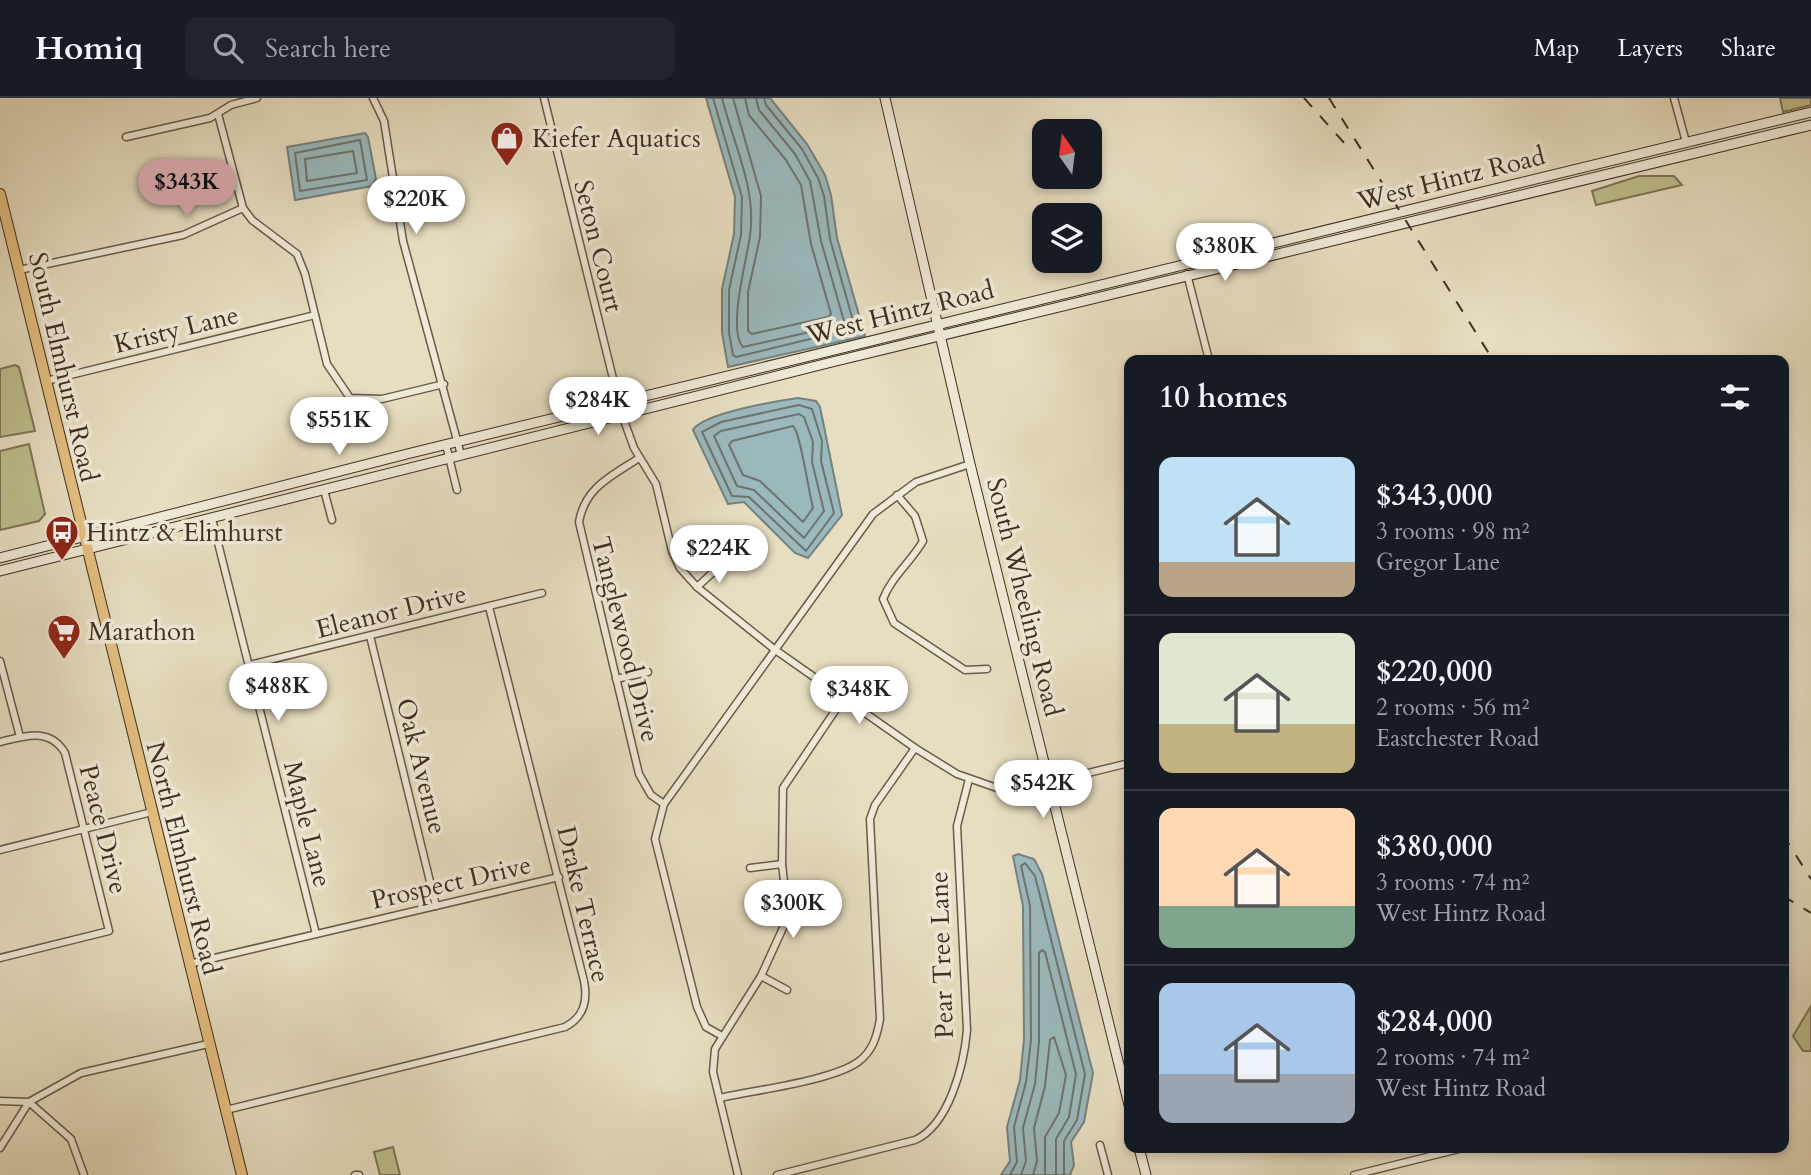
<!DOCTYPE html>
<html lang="en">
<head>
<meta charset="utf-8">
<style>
  body { margin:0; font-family:Cardo,serif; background:#20242c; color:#f1f3f6; height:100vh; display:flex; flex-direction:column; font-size:26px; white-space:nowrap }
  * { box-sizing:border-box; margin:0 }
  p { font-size:23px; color:#9ea1a6 }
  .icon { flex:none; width:38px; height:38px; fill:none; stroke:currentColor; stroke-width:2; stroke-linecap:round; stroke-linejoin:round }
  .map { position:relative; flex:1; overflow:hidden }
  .details { position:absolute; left:1124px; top:257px; width:665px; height:798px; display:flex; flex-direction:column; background:#171b24; border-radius:14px; box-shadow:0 4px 10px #0003 }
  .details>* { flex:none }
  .needle { width:46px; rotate:346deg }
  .tools { position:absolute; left:1032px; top:21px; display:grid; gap:14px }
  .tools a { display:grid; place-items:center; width:70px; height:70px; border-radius:14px; background:#171b24; box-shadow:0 4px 10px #0003; font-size:35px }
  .price { position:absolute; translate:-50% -60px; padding:0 16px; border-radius:24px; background:#fff; color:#222; font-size:23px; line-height:46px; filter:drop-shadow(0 2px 4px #0008) }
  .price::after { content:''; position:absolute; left:50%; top:42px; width:21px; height:16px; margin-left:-10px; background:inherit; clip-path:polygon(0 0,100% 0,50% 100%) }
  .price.on { background:#c59692; color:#111 }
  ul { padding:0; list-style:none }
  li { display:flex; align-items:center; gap:21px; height:175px; padding:0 35px }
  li+li { border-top:2px solid #363941 }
  li span { display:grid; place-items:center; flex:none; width:196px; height:140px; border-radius:14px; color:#555 }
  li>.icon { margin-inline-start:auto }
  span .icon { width:84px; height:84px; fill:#fffc; stroke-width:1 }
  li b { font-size:30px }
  h2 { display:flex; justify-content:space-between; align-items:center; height:84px; padding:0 35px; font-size:30px }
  header { display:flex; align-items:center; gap:42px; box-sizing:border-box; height:98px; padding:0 35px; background:#171b24; border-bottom:2px solid #363941 }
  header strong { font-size:33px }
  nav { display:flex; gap:38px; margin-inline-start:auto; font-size:24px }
  .search { width:490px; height:63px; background:#20242c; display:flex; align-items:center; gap:18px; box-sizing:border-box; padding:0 24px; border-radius:14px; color:#9ea1a6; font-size:26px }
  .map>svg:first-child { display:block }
</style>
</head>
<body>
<header>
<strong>Homiq</strong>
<div class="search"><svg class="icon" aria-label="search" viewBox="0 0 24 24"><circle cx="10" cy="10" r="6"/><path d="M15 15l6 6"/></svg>Search here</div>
<nav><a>Map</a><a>Layers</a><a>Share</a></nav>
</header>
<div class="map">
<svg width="1811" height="1077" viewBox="0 0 1811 1077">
  <rect width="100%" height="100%" fill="#e7dec1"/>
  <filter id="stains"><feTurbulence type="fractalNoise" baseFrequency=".00286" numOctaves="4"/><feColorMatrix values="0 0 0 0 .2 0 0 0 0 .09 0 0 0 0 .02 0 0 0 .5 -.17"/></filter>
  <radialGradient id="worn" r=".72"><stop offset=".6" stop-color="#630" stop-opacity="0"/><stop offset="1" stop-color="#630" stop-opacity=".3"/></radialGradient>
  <g fill="#bdbf8d" stroke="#7e7657" stroke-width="2">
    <path d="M1780 0H1811V7L1783 14Z"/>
    <path d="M1639 78H1674L1682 87 1596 107 1592 93Z"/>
    <path d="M15 267 19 269 35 333 0 339V271Z"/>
    <path d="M29 346 45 416 39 423 0 432V353Z"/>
    <path d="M1811 908V953H1803L1793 938Z"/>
    <path d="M393 1049 400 1077H380L374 1054Z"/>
  </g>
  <g fill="#9bb9bd" stroke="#76817f" stroke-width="2">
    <path d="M706 0H770L807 46 825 77 831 97 837 140 865 238 728 269 722 235V191L734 136 735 99Z"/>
    <path d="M365 35 368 39 376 81 372 88 295 102 287 49Z"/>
    <path d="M798 300 816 303 820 309 842 417 808 460 795 455 744 404 728 406 693 332C703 315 777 303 798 300Z"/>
    <path d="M1018 756 1034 761 1042 776 1093 975 1084 1024 1071 1044 1074 1067 1070 1077H1001L1010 1063 1007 1029 1020 982 1024 941 1023 808 1013 758Z"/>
  </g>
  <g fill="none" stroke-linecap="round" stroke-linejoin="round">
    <g stroke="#6d746f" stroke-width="2">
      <path d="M713 0 742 99 741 137 729 192V235L733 257 736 259 855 230 830 141 824 98 818 80 802 51 766 7 764 0"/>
      <path d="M722 0C733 45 757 91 750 138 747 160 727 233 743 249L841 227 844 223 821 143 810 83 795 56 759 12 756 0"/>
      <path d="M733 0 761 98 760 139 748 194V233L752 236 828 219 831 216 811 146 801 87 786 62 749 17 745 0"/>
      <path d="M360 42 367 82 300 93 295 55Z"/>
      <path d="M353 53 357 75 307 83 305 61Z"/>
      <path d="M799 307 812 311 822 343 821 363 834 415 806 453 749 399 732 398 702 334 721 324Z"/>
      <path d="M799 316 804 319 813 344 812 364 824 413 804 440 754 392 737 388 714 338 721 333Z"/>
      <path d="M793 328C800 333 809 395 813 410L803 424 760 383 743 377 729 347 732 343Z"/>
      <path d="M1010 1077 1017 1064 1014 1029 1026 984 1031 942 1030 808 1021 768 1025 765 1035 778 1085 976 1077 1022 1064 1043V1077"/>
      <path d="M1021 1077 1026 1063 1023 1030 1035 986 1039 943V855L1042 852 1045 854 1076 976 1069 1019 1056 1041V1077"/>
      <path d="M1033 1077 1037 1063 1034 1030 1045 988 1050 942 1054 939 1066 977 1059 1015 1045 1039V1077"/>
    </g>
    <defs>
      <g id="minor">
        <path d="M373 0 384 23 403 143 461 357"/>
        <path d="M544 0 622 317 634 350 656 386 672 453 680 470 697 489 774 551 915 650 957 676 997 690 1023 691 1129 665"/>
        <path d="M1674 0 1686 44"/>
        <path d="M218 16 243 110 252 122 297 156 305 176 327 266 350 300 382 301 444 286"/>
        <path d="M126 39 210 20 231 7 257 0"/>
        <path d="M19 172 183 137 243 110"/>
        <path d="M1187 176 1209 262"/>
        <path d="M46 283 315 217"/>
        <path d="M446 347 457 392"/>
        <path d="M639 360C612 378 585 389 579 424L639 676 651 697 664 706"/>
        <path d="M324 392 332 422"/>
        <path d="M897 397 915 418 923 443C911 464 892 478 883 501L894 525 965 572 987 571"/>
        <path d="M212 421 316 836"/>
        <path d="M697 489 723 465"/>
        <path d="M370 538 436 808"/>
        <path d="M0 563 20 639"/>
        <path d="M249 567 542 495"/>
        <path d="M616 581 648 574"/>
        <path d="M0 644C25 638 50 629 65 655L109 833 0 860"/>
        <path d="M0 752 152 714"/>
        <path d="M750 770 782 766"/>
        <path d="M189 866 559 779"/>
        <path d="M761 878 787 892"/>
        <path d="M722 938 706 929 697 909 655 741 664 706 873 416 916 384 970 366"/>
        <path d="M720 1000C755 992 831 983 858 964 873 953 877 938 880 921L870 721 875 707 915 650"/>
        <path d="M0 1003 29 1004 71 1041 84 1077"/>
        <path d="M226 1012 565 929C584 919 588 903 584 883L489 509"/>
        <path d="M1100 1047 1108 1077"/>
        <path d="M0 1050 29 1004 81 975 208 946"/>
        <path d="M355 1077H359"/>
        <path d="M738 1077 713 974 715 951 761 878 788 819 782 766 783 690 843 601"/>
        <path d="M777 1077 915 1042C949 1027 964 967 967 932L957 728 969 681"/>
        <path d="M1354 1077 1463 1050"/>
      </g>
      <g id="secondary">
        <path d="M885 0 970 366 1129 1007"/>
        <path d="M0 460 407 356 1811 14"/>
        <path d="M0 473 832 264 1811 27"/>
        <path d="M1139 1050 1146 1077"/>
      </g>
      <path id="primary" d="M0 96 242 1077"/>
    </defs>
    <use href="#minor" stroke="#695a49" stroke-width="9"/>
    <use href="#secondary" stroke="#3f2e21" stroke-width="11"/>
    <use href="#primary" stroke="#3f2e21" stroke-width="12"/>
    <use href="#minor" stroke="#efead7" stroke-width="6"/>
    <use href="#secondary" stroke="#efead7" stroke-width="9"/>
    <use href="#primary" stroke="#e4bf80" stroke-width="10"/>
    <g stroke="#3f2e21" stroke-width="2" stroke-dasharray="12 12" stroke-linecap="butt">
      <path d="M1304 0 1346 47"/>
      <path d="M1329 0 1493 262"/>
      <path d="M1783 737 1811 781"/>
      <path d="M1783 798 1811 815"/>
    </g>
  </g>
  <defs>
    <symbol id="shop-pin" viewBox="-11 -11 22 30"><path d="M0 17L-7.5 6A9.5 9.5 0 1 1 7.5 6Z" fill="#8f2418" stroke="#efead7"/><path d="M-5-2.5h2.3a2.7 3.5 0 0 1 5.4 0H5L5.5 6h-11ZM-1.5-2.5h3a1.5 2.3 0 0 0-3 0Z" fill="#fff"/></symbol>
    <symbol id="bus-pin" viewBox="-11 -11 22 30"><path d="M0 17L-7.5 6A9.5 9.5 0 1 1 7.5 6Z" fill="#8f2418" stroke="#efead7"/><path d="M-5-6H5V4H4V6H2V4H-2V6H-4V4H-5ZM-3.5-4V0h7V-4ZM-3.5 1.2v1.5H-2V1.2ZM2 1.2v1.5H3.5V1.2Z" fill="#fff"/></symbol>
    <symbol id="supermarket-pin" viewBox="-11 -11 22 30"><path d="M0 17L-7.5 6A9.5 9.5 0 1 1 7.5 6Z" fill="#8f2418" stroke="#efead7"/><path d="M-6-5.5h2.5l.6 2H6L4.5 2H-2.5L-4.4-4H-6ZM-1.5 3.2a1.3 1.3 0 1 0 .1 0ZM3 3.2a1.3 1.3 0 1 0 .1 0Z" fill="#fff"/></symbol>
  </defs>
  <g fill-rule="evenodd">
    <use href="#shop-pin" x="488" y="21" width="38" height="52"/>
    <use href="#bus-pin" x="43" y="415" width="38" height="52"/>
    <use href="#supermarket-pin" x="45" y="514" width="38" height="52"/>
  </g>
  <g text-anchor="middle" stroke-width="7" stroke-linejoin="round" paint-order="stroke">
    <g font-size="26" fill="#3f2e21" stroke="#efead7" text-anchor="start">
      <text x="532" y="49">Kiefer Aquatics</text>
      <text x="86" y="443">Hintz &amp; Elmhurst</text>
      <text x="88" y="542">Marathon</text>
    </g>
    <g font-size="26" fill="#3f2e21" stroke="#efead7">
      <text transform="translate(1451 80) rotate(-14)" y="9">West Hintz Road</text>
      <text transform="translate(599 148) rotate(76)" y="9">Seton Court</text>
      <text transform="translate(900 214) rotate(-14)" y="9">West Hintz Road</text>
      <text transform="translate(176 231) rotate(-14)" y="9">Kristy Lane</text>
      <text transform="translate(64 269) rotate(77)" y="9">South Elmhurst Road</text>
      <text transform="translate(1025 499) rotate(76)" y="9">South Wheeling Road</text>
      <text transform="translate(391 513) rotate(-14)" y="9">Eleanor Drive</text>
      <text transform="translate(626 541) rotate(76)" y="9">Tanglewood Drive</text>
      <text transform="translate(422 668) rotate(76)" y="9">Oak Avenue</text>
      <text transform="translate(308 726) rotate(76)" y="9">Maple Lane</text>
      <text transform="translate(104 731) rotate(76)" y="9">Peace Drive</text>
      <text transform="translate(184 760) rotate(76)" y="9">North Elmhurst Road</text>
      <text transform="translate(451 784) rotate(-13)" y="9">Prospect Drive</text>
      <text transform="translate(584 806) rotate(77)" y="9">Drake Terrace</text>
      <text transform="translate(941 857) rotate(-92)" y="9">Pear Tree Lane</text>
    </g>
  </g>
  <rect width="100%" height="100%" filter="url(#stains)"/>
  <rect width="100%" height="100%" fill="url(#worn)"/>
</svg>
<div class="tools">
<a><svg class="needle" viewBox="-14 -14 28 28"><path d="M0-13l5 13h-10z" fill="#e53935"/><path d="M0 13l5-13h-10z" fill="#9ea1a6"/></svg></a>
<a><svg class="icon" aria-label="layers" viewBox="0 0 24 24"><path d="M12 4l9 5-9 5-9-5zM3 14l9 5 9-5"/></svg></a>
</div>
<b class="price on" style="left:187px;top:121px">$343K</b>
<b class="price" style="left:416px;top:138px">$220K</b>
<b class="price" style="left:1225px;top:185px">$380K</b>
<b class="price" style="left:598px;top:339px">$284K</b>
<b class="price" style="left:339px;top:359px">$551K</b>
<b class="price" style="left:719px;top:487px">$224K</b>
<b class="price" style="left:278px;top:625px">$488K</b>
<b class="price" style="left:859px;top:628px">$348K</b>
<b class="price" style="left:1043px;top:722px">$542K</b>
<b class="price" style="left:793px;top:842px">$300K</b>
<section class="details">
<h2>10 homes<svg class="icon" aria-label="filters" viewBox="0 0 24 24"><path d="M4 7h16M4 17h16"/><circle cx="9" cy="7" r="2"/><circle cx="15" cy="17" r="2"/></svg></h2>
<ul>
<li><span style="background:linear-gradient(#bfe0f5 75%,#b9a48a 0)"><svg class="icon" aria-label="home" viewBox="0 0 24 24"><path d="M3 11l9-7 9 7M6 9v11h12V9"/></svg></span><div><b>$343,000</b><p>3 rooms · 98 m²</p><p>Gregor Lane</p></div></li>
<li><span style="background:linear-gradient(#dfe7d0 65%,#c2b280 0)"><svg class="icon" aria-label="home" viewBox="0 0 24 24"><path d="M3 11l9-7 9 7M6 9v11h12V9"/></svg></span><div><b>$220,000</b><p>2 rooms · 56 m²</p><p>Eastchester Road</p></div></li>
<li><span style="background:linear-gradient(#ffd9b3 70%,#7fa58c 0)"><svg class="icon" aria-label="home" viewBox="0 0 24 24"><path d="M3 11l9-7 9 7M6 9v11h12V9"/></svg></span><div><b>$380,000</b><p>3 rooms · 74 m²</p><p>West Hintz Road</p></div></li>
<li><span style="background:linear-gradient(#a9c7e8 65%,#9aa5b1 0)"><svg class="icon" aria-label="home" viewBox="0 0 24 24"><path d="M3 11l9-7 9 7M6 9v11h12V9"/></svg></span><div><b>$284,000</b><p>2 rooms · 74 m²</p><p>West Hintz Road</p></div></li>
</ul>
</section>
</div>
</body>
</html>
